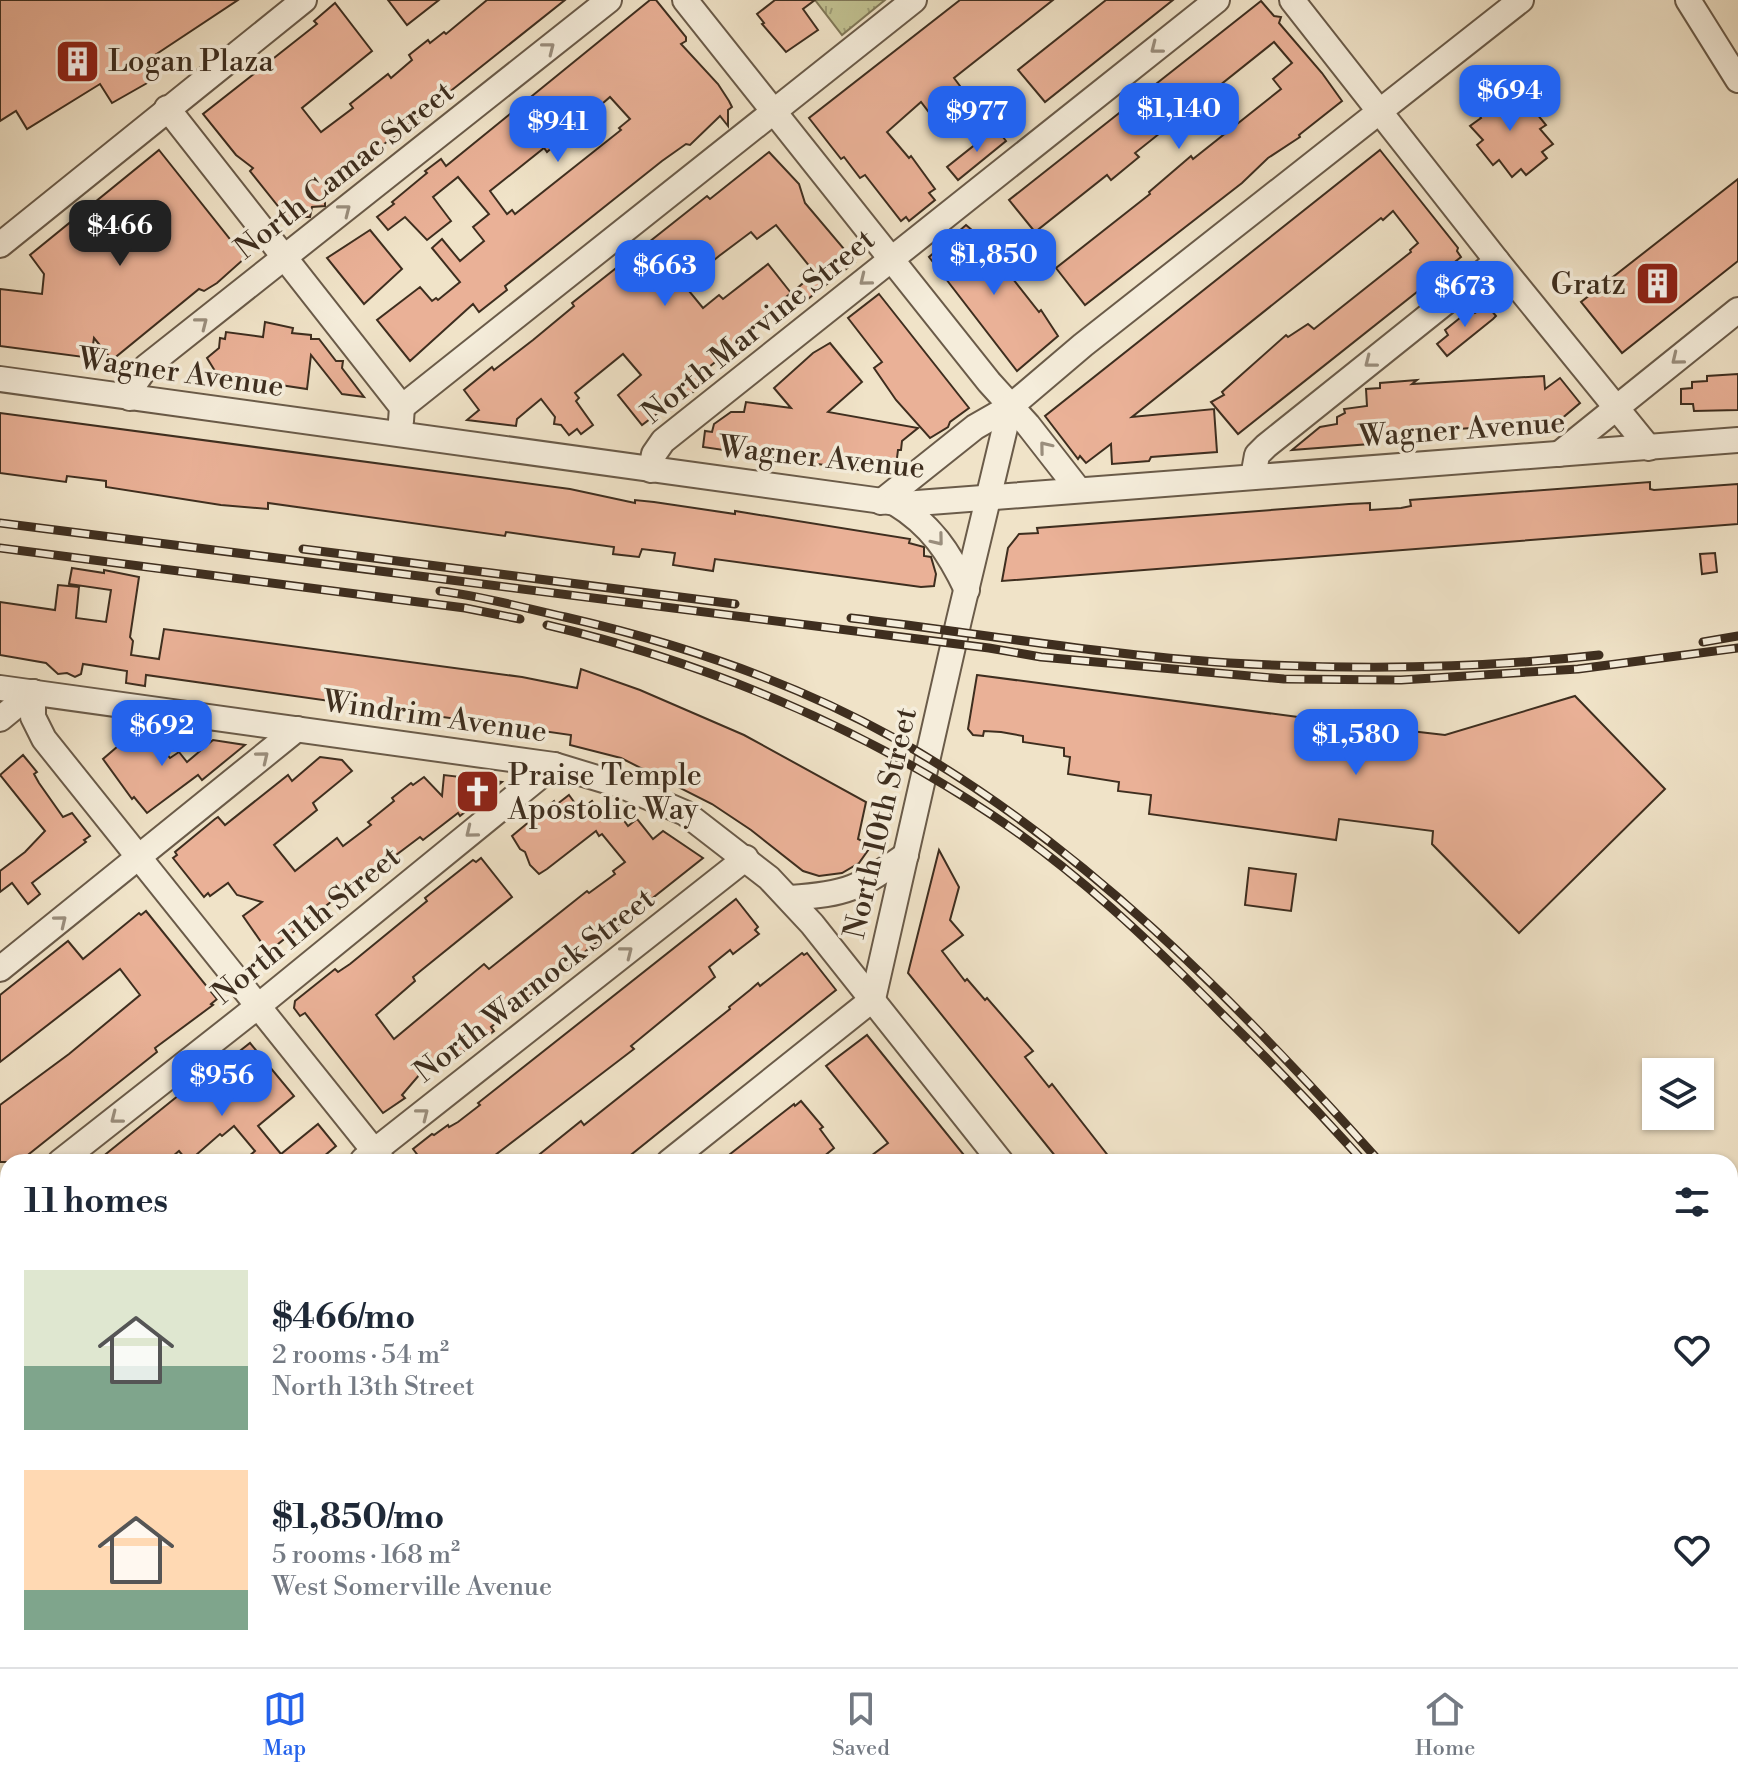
<!DOCTYPE html>
<html lang="en">
<head>
<meta charset="utf-8">
<style>
  body { margin:0; font-family:"Libre Bodoni",serif; background:#f6f6f7; color:#1f2937; height:100vh; display:flex; flex-direction:column; font-size:30px; white-space:nowrap }
  * { box-sizing:border-box; margin:0 }
  p { font-size:26px; color:#747a83 }
  .icon { flex:none; width:44px; height:44px; fill:none; stroke:currentColor; stroke-width:2; stroke-linecap:round; stroke-linejoin:round }
  .map { position:relative; flex:1; overflow:hidden }
  .details { position:absolute; left:0px; top:1154px; width:1738px; height:514px; display:flex; flex-direction:column; background:#fff; border-radius:24px 24px 0 0; box-shadow:0 2px 6px #0004 }
  .details>* { flex:none }
  .controls { position:absolute; left:1642px; top:1058px; display:grid; gap:16px }
  .controls a { display:grid; place-items:center; width:72px; height:72px; border-radius:0px; background:#fff; box-shadow:0 2px 6px #0004; font-size:40px }
  .price { position:absolute; translate:-50% -68px; padding:0 18px; border-radius:16px; background:#2563eb; color:#fff; font-size:26px; line-height:52px; filter:drop-shadow(0 2px 4px #0008) }
  .price::after { content:''; position:absolute; left:50%; top:48px; width:24px; height:18px; margin-left:-12px; background:inherit; clip-path:polygon(0 0,100% 0,50% 100%) }
  .price.active { background:#222; color:#fff }
  ul { padding:0; list-style:none }
  li { display:flex; align-items:center; gap:24px; height:200px; padding:0 24px }
  li span { display:grid; place-items:center; flex:none; width:224px; height:160px; border-radius:0px; color:#555 }
  li>.icon { margin-inline-start:auto }
  span .icon { width:96px; height:96px; fill:#fffc; stroke-width:1 }
  li b { font-size:34px }
  h2 { display:flex; justify-content:space-between; align-items:center; height:96px; padding:0 24px; font-size:34px }
  .tab-bar { display:flex; justify-content:space-around; align-items:center; height:112px; border-top:2px solid #e0e1e3; background:#fff; font-size:22px; color:#747a83 }
  .tab-bar a { display:grid; justify-items:center; gap:4px }
  .tab-bar .active { color:#2563eb }
  .map>svg:first-child { display:block }
</style>
</head>
<body>
<div class="map">
<svg width="1738" height="1667" viewBox="0 0 1738 1667">
  <defs>
    <pattern id="grass-tufts" width="24" height="20" patternUnits="userSpaceOnUse" patternTransform="scale(2)"><rect width="24" height="20" fill="#c1c191"/><path d="M3 7l-1-3M5 7V3M7 7l1-3M15 17l-1-3M17 17v-4M19 17l1-3" fill="none" stroke="#9e9d76"/></pattern>
  </defs>
  <rect width="100%" height="100%" fill="#f0e3c8"/>
  <filter id="stains"><feTurbulence type="fractalNoise" baseFrequency=".0025" numOctaves="4"/><feColorMatrix values="0 0 0 0 .2 0 0 0 0 .09 0 0 0 0 .02 0 0 0 .5 -.17"/></filter>
  <radialGradient id="worn" r=".72"><stop offset=".6" stop-color="#630" stop-opacity="0"/><stop offset="1" stop-color="#630" stop-opacity=".3"/></radialGradient>
  <g fill="url(#grass-tufts)" stroke="#807858" stroke-width="2">
    <path d="M815 0H885L842 35Z"/>
    <path d="M1730 1625 1738 1635V1667H1733L1727 1660H1730Z"/>
  </g>
  <g fill="#eab197" stroke="#3e2e1f" stroke-width="2" fill-rule="evenodd">
    <path d="M0 0H238L152 57 157 66 156 78 112 103 100 84 27 129 16 111 0 121Z"/>
    <path d="M388 0H439L407 25Z"/>
    <path d="M487 0H565L330 187 332 194 325 199V206L312 207 310 217H304L293 225 250 171 253 168 236 155 203 114 317 24 314 21 335 3 372 51 302 108 321 132 353 108 350 104 388 74 391 78 412 60 409 55 428 40 430 43 444 32 446 34Z"/>
    <path d="M650 0H656L686 37V41L681 44 718 84 729 101 732 107 728 110V126L720 116 690 145 686 144 662 161 505 286 507 290 479 312 473 304 410 361 377 320 420 287 432 301 436 298 438 300 460 282 432 248 442 239 460 261 484 241 473 227 489 214 458 177 433 197 451 221 427 240 405 217 388 230 377 217 394 204 392 202 427 173 425 171 441 159 446 166ZM610 97 630 119 619 128 621 130 515 214 512 210 507 214 490 191 544 148 547 152Z"/>
    <path d="M775 0H815L803 9 818 30 786 52 762 24 764 23 757 14Z"/>
    <path d="M960 0H1053L954 78 960 86 928 111 921 102 887 132 909 158 911 156 935 189 929 193 935 200 909 221 906 217 901 221 865 175 860 178 844 157 841 159 809 118Z"/>
    <path d="M1106 0H1173L1045 102 1018 70Z"/>
    <path d="M1261 1 1274 16 1281 17 1279 23 1322 73 1342 101 1299 135 1300 137 1268 158 1242 183 1085 305 1056 268 1150 194 1149 192 1191 156 1193 159 1281 89 1273 79 1292 63 1274 42 1135 153 1139 157 1111 180 1107 175 1035 232 1009 200Z"/>
    <path d="M1489 88 1502 101 1512 93 1524 107 1529 104 1546 125 1540 129 1553 144 1542 152 1547 158 1526 175 1521 169 1512 177 1499 160 1493 165 1477 145 1483 140 1470 126 1481 118 1471 103Z"/>
    <path d="M996 128 1006 141 958 180 947 167Z"/>
    <path d="M159 150 245 258 217 283 204 291 199 289 112 360 94 338 91 358 0 346V289L42 294 44 274 30 255Z"/>
    <path d="M1380 150 1458 248 1457 251 1461 257 1238 434 1211 402 1224 395 1222 392 1286 335 1288 337 1308 324 1314 329 1411 252 1410 250 1418 243 1393 211 1383 220 1381 218 1132 417 1214 409 1217 452 1151 457 1149 461 1112 464 1111 444 1086 463 1080 456 1078 459 1045 416Z"/>
    <path d="M769 152 799 184 805 203 855 262 804 302 795 290 815 273 776 225 757 239 751 232 719 256 684 285 703 308 719 295 723 299 768 264 791 293 761 317 765 322 698 376 704 383 671 410 667 406 642 425 618 395 641 375 623 354 575 393 579 398 576 401 593 425 581 434 577 429 569 435 561 425 554 424 555 417 541 399 517 419 516 426 467 420 479 410 464 390 492 367 494 370 533 340 574 306 572 303 673 223 707 196 710 199Z"/>
    <path d="M1738 179V261L1622 353 1581 302Z"/>
    <path d="M966 225 980 237 1039 312 1041 310 1058 336 1017 371 929 257Z"/>
    <path d="M370 230 402 269 364 304 327 258Z"/>
    <path d="M879 294 969 408 950 422 948 427 930 438 896 400 874 368 882 362 848 318Z"/>
    <path d="M1487 305 1496 316 1493 319 1447 356 1437 344 1448 335 1445 330 1471 309 1475 313Z"/>
    <path d="M265 322 293 328 292 333 311 335V339H319L336 361H343L342 368 364 397 342 394 311 355 307 389 215 375V371L207 358 219 348 220 338 225 339 226 332 263 337Z"/>
    <path d="M830 343 862 382 828 412 918 428 902 441 901 450H898L896 466 885 474 703 447 705 431 712 432 714 424 731 412H744L746 402 791 408 774 388 813 353Z"/>
    <path d="M1738 374V410L1694 411 1693 404H1681V389L1692 388V382L1707 381V376Z"/>
    <path d="M1544 376 1545 389 1560 378 1580 403 1553 426 1550 422 1369 436 1370 444 1292 450 1320 427 1337 424V417L1345 413 1344 409 1367 406 1366 389 1380 388V383L1417 380 1412 384Z"/>
    <path d="M0 413 570 489 635 503V500L654 502 735 514V511L910 539 909 543 924 547V556L931 557 936 574 934 586 921 587 715 559 713 571 673 565 675 553 642 549 639 557 613 554 614 547 548 538 506 532 505 536 268 503V509L221 505 106 487V481L67 476 66 482 0 473Z"/>
    <path d="M1650 482V489L1654 490 1738 484V524L1002 581 1008 548 1019 534 1038 533 1037 528 1349 504 1370 503V510L1401 508 1411 506 1410 500Z"/>
    <path d="M1715 553 1717 572 1702 574 1700 554Z"/>
    <path d="M72 568 104 573V570L139 577 130 637 133 641 131 655 159 659 164 629 522 677 577 688 581 669 640 690 744 735 866 802 858 839 871 846 859 863 842 873 819 876 803 871 751 830 712 804 621 758 570 745 571 735 146 675 145 686 126 683 127 671 83 664 81 674 75 677 67 673 58 674 46 663 0 655V602L55 610 58 585 79 587 76 618 106 622 111 590 69 584Z"/>
    <path d="M977 675 1336 722V717H1351L1350 724 1445 735 1575 696 1665 789 1519 933 1432 844 1433 831 1339 819 1336 840 1149 814 1151 795 1118 791 1119 782 1068 774 1070 757 1064 756V748L1023 742V736L1001 732 984 731 983 736 973 735 968 729Z"/>
    <path d="M149 733 170 758 179 752 187 762 213 740 245 745 202 780 198 775 147 813 134 797 132 799 103 759 132 734 137 742Z"/>
    <path d="M23 755 37 772 34 774 39 783 63 817 72 813 90 836 84 840 86 842 32 883 40 894 28 904 12 883 0 892V871L25 852 45 831 0 775Z"/>
    <path d="M320 757 342 760 352 771 313 803 317 810 274 845 295 871 337 838 343 846 371 825 368 822 394 801 392 798 411 783 413 785 424 777 442 796 444 775 502 782 460 816 458 813 423 840 420 837 372 873 371 870 268 952 243 916 262 902 237 895 228 883 210 896 208 893 204 897 173 858 177 855 175 852 215 819 218 817 225 825 288 775 292 781Z"/>
    <path d="M569 795 580 810 592 801 601 814 610 807 617 811 628 826 637 819 653 839 663 831 703 858 519 1004 491 1027 494 1031 483 1040 481 1037 448 1064 443 1058 420 1074 402 1095 405 1098 383 1113 305 1013 300 1016 294 1008 295 1001 335 969 338 972 350 964 427 901 425 898 430 894 473 860 476 862 481 858 512 897 413 977 415 981 376 1015 394 1039 484 964 489 969 587 891 589 893 615 874 613 871 625 862 602 834 599 836 596 831 547 869 539 874 530 865 525 852 520 849 512 836 554 801 556 805Z"/>
    <path d="M939 850 959 887 950 920 963 935 942 951 965 981 967 979 985 1000 987 998 1033 1051 1025 1057 1049 1087 1052 1084 1113 1162H1060L908 973Z"/>
    <path d="M1249 868 1296 874 1291 911 1245 905Z"/>
    <path d="M736 899 758 927 755 930 759 934 733 954 730 950 709 967 715 977 631 1046 634 1049 486 1162H423L413 1149 432 1134 434 1135 448 1125 449 1127 458 1122 480 1105 478 1103Z"/>
    <path d="M146 911 217 999 211 1004 213 1005 155 1048 157 1052 19 1162H0V1105L69 1054 140 995 120 969 0 1062V995L68 941 83 959 139 913 141 915Z"/>
    <path d="M802 953 804 955 807 953 836 990 622 1162H530L581 1121 584 1125 730 1009 729 1007 750 990 758 983 760 986Z"/>
    <path d="M867 1035 964 1155 955 1162H863L888 1143 826 1066Z"/>
    <path d="M250 1043 294 1096 258 1126 281 1154 318 1124 336 1146 317 1162H242L255 1151 234 1126 222 1136 220 1134 188 1162 179 1151 166 1162H96L174 1099 196 1082 198 1084Z"/>
    <path d="M801 1101 823 1127 820 1129 834 1148 817 1162H720L794 1104 795 1106Z"/>
  </g>
  <g fill="none" stroke-linecap="round" stroke-linejoin="round">
    <defs>
      <g id="minor">
        <path d="M685 0 989 382 1028 425 1078 489"/>
        <path d="M1292 0 1497 261 1649 448"/>
        <path d="M1688 0 1738 80"/>
        <path d="M167 108 402 407 401 421"/>
        <path d="M0 245 304 0"/>
        <path d="M0 379 904 504 1738 440"/>
        <path d="M130 398 133 386 146 367 609 0"/>
        <path d="M402 407 914 0"/>
        <path d="M1559 454 1738 310"/>
        <path d="M651 470 654 454 663 441 1217 0"/>
        <path d="M1253 477 1257 455 1266 446 1497 261"/>
        <path d="M881 502 975 427 1010 407 1083 345 1521 0"/>
        <path d="M895 503C931 525 949 552 967 590"/>
        <path d="M0 688 554 765 620 785 685 813 769 878 812 924 1001 1162"/>
        <path d="M33 692V717L44 739 383 1162"/>
        <path d="M0 719 33 692"/>
        <path d="M790 898C848 894 859 888 906 855"/>
        <path d="M0 969 297 729"/>
        <path d="M363 1160 746 858"/>
        <path d="M60 1162 257 1007 554 765"/>
        <path d="M669 1162 873 999 959 620 1010 407"/>
        <path d="M0 1210 8 1203"/>
        <path d="M0 1459 8 1469"/>
        <path d="M157 1660 163 1667"/>
        <path d="M775 1660 781 1667"/>
        <path d="M1138 1660 1144 1667"/>
        <path d="M1397 1660 1403 1667"/>
        <path d="M30 1667 38 1660"/>
        <path d="M353 1667 362 1660"/>
        <path d="M655 1667 664 1660"/>
        <path d="M1018 1667 1027 1660"/>
      </g>
    </defs>
    <use href="#minor" stroke="#6a5b49" stroke-width="28"/>
    <use href="#minor" stroke="#f5eddb" stroke-width="24"/>
    <defs>
      <g id="rail">
        <path d="M0 523 989 648 1041 657 1284 679 1401 680 1578 669 1738 648"/>
        <path d="M0 548 465 608 520 619"/>
        <path d="M303 549 735 604"/>
        <path d="M440 591C482 596 524 608 565 617 678 643 792 681 894 738 1083 844 1236 1001 1380 1162"/>
        <path d="M851 618C977 633 1103 655 1230 663 1353 670 1477 669 1599 655"/>
        <path d="M547 625C704 662 857 725 992 815 1076 871 1150 941 1221 1013 1270 1061 1318 1111 1364 1162"/>
        <path d="M1703 642 1738 636"/>
        <path d="M1730 1583 1738 1593"/>
        <path d="M1730 1605 1738 1615"/>
      </g>
    </defs>
    <use href="#rail" stroke="#3e2e1f" stroke-width="9"/>
    <use href="#rail" stroke="#f5eddb" stroke-width="6" stroke-dasharray="18" stroke-linecap="butt"/>
  </g>
  <defs><path id="oneway-chevron" d="M-2-3.5L2.5 0L-2 3.5" fill="none" stroke-width="1.6" stroke-linecap="round" stroke-linejoin="round" transform="scale(2)"/></defs>
  <g stroke="#9a8e7d">
    <use href="#oneway-chevron" transform="translate(549 48) rotate(-38)"/>
    <use href="#oneway-chevron" transform="translate(1156 48) rotate(142)"/>
    <use href="#oneway-chevron" transform="translate(345 210) rotate(-38)"/>
    <use href="#oneway-chevron" transform="translate(865 280) rotate(141)"/>
    <use href="#oneway-chevron" transform="translate(202 323) rotate(-38)"/>
    <use href="#oneway-chevron" transform="translate(1677 359) rotate(141)"/>
    <use href="#oneway-chevron" transform="translate(1370 362) rotate(142)"/>
    <use href="#oneway-chevron" transform="translate(1045 447) rotate(-129)"/>
    <use href="#oneway-chevron" transform="translate(938 540) rotate(51)"/>
    <use href="#oneway-chevron" transform="translate(263 757) rotate(-39)"/>
    <use href="#oneway-chevron" transform="translate(471 832) rotate(141)"/>
    <use href="#oneway-chevron" transform="translate(61 921) rotate(-39)"/>
    <use href="#oneway-chevron" transform="translate(627 952) rotate(-38)"/>
    <use href="#oneway-chevron" transform="translate(423 1114) rotate(-38)"/>
    <use href="#oneway-chevron" transform="translate(116 1118) rotate(142)"/>
  </g>
  <defs>
    <symbol id="building-square" viewBox="-11 -11 22 22"><rect x="-9" y="-9" width="18" height="18" rx="4" fill="#8f2418" stroke="#f5eddb"/><path d="M-4-6H4V6H1V3H-1V6H-4ZM-2.5-4.3h1.7v1.8h-1.7ZM.8-4.3h1.7v1.8H.8ZM-2.5-1h1.7V.8h-1.7ZM.8-1h1.7V.8H.8Z" fill="#fff"/></symbol>
    <symbol id="church-square" viewBox="-11 -11 22 22"><rect x="-9" y="-9" width="18" height="18" rx="4" fill="#8f2418" stroke="#f5eddb"/><path d="M-1.2-6h2.4v3.5h3.3v2.4h-3.3V6h-2.4V-.1h-3.3v-2.4h3.3Z" fill="#fff"/></symbol>
  </defs>
  <g fill-rule="evenodd">
    <use href="#building-square" x="52" y="36" width="51" height="51"/>
    <use href="#building-square" x="1632" y="258" width="51" height="51"/>
    <use href="#church-square" x="452" y="766" width="51" height="51"/>
  </g>
  <g text-anchor="middle" stroke-width="7" stroke-linejoin="round" paint-order="stroke">
    <g font-size="30" fill="#3e2e1f" stroke="#f5eddb" text-anchor="start">
      <text x="108" y="71">Logan Plaza</text>
      <text x="1626" y="294" text-anchor="end">Gratz</text>
      <text x="508" y="785">Praise Temple<tspan x="508" dy="34">Apostolic Way</tspan></text>
    </g>
    <g font-size="30" fill="#3e2e1f" stroke="#f5eddb">
      <text transform="translate(344 170) rotate(-38)" y="10">North Camac Street</text>
      <text transform="translate(758 326) rotate(-39)" y="10">North Marvine Street</text>
      <text transform="translate(181 372) rotate(8)" y="10">Wagner Avenue</text>
      <text transform="translate(1462 429) rotate(-4)" y="10">Wagner Avenue</text>
      <text transform="translate(822 457) rotate(6)" y="10">Wagner Avenue</text>
      <text transform="translate(435 716) rotate(8)" y="10">Windrim Avenue</text>
      <text transform="translate(880 823) rotate(-77)" y="10">North 10th Street</text>
      <text transform="translate(306 925) rotate(-39)" y="10">North 11th Street</text>
      <text transform="translate(534 985) rotate(-38)" y="10">North Warnock Street</text>
    </g>
  </g>
  <rect width="100%" height="100%" filter="url(#stains)"/>
  <rect width="100%" height="100%" fill="url(#worn)"/>
</svg>
<div class="controls">
<a><svg class="icon" aria-label="layers" viewBox="0 0 24 24"><path d="M12 4l9 5-9 5-9-5zM3 14l9 5 9-5"/></svg></a>
</div>
<b class="price" style="left:1510px;top:133px">$694</b>
<b class="price" style="left:1179px;top:151px">$1,140</b>
<b class="price" style="left:977px;top:154px">$977</b>
<b class="price" style="left:558px;top:164px">$941</b>
<b class="price active" style="left:120px;top:268px">$466</b>
<b class="price" style="left:994px;top:297px">$1,850</b>
<b class="price" style="left:665px;top:308px">$663</b>
<b class="price" style="left:1465px;top:329px">$673</b>
<b class="price" style="left:162px;top:768px">$692</b>
<b class="price" style="left:1356px;top:777px">$1,580</b>
<b class="price" style="left:222px;top:1118px">$956</b>
<section class="details">
<h2>11 homes<svg class="icon" aria-label="filters" viewBox="0 0 24 24"><path d="M4 7h16M4 17h16"/><circle cx="9" cy="7" r="2"/><circle cx="15" cy="17" r="2"/></svg></h2>
<ul>
<li><span style="background:linear-gradient(#dfe7d0 60%,#7fa58c 0)"><svg class="icon" aria-label="home" viewBox="0 0 24 24"><path d="M3 11l9-7 9 7M6 9v11h12V9"/></svg></span><div><b>$466/mo</b><p>2 rooms · 54 m²</p><p>North 13th Street</p></div><svg class="icon" aria-label="heart" viewBox="0 0 24 24"><path d="M12 20l-8-8c-3-5 5-10 8-4 3-6 11-1 8 4z"/></svg></li>
<li><span style="background:linear-gradient(#ffd9b3 75%,#7fa58c 0)"><svg class="icon" aria-label="home" viewBox="0 0 24 24"><path d="M3 11l9-7 9 7M6 9v11h12V9"/></svg></span><div><b>$1,850/mo</b><p>5 rooms · 168 m²</p><p>West Somerville Avenue</p></div><svg class="icon" aria-label="heart" viewBox="0 0 24 24"><path d="M12 20l-8-8c-3-5 5-10 8-4 3-6 11-1 8 4z"/></svg></li>
</ul>
</section>
</div>
<nav class="tab-bar">
<a class="active"><svg class="icon" aria-label="map" viewBox="0 0 24 24"><path d="M3 6l6-2 6 2 6-2v14l-6 2-6-2-6 2zM9 4v14M15 6v14"/></svg>Map</a>
<a><svg class="icon" aria-label="saved" viewBox="0 0 24 24"><path d="M7 4h10v16l-5-4-5 4z"/></svg>Saved</a>
<a><svg class="icon" aria-label="home" viewBox="0 0 24 24"><path d="M3 11l9-7 9 7M6 9v11h12V9"/></svg>Home</a>
</nav>
</body>
</html>
